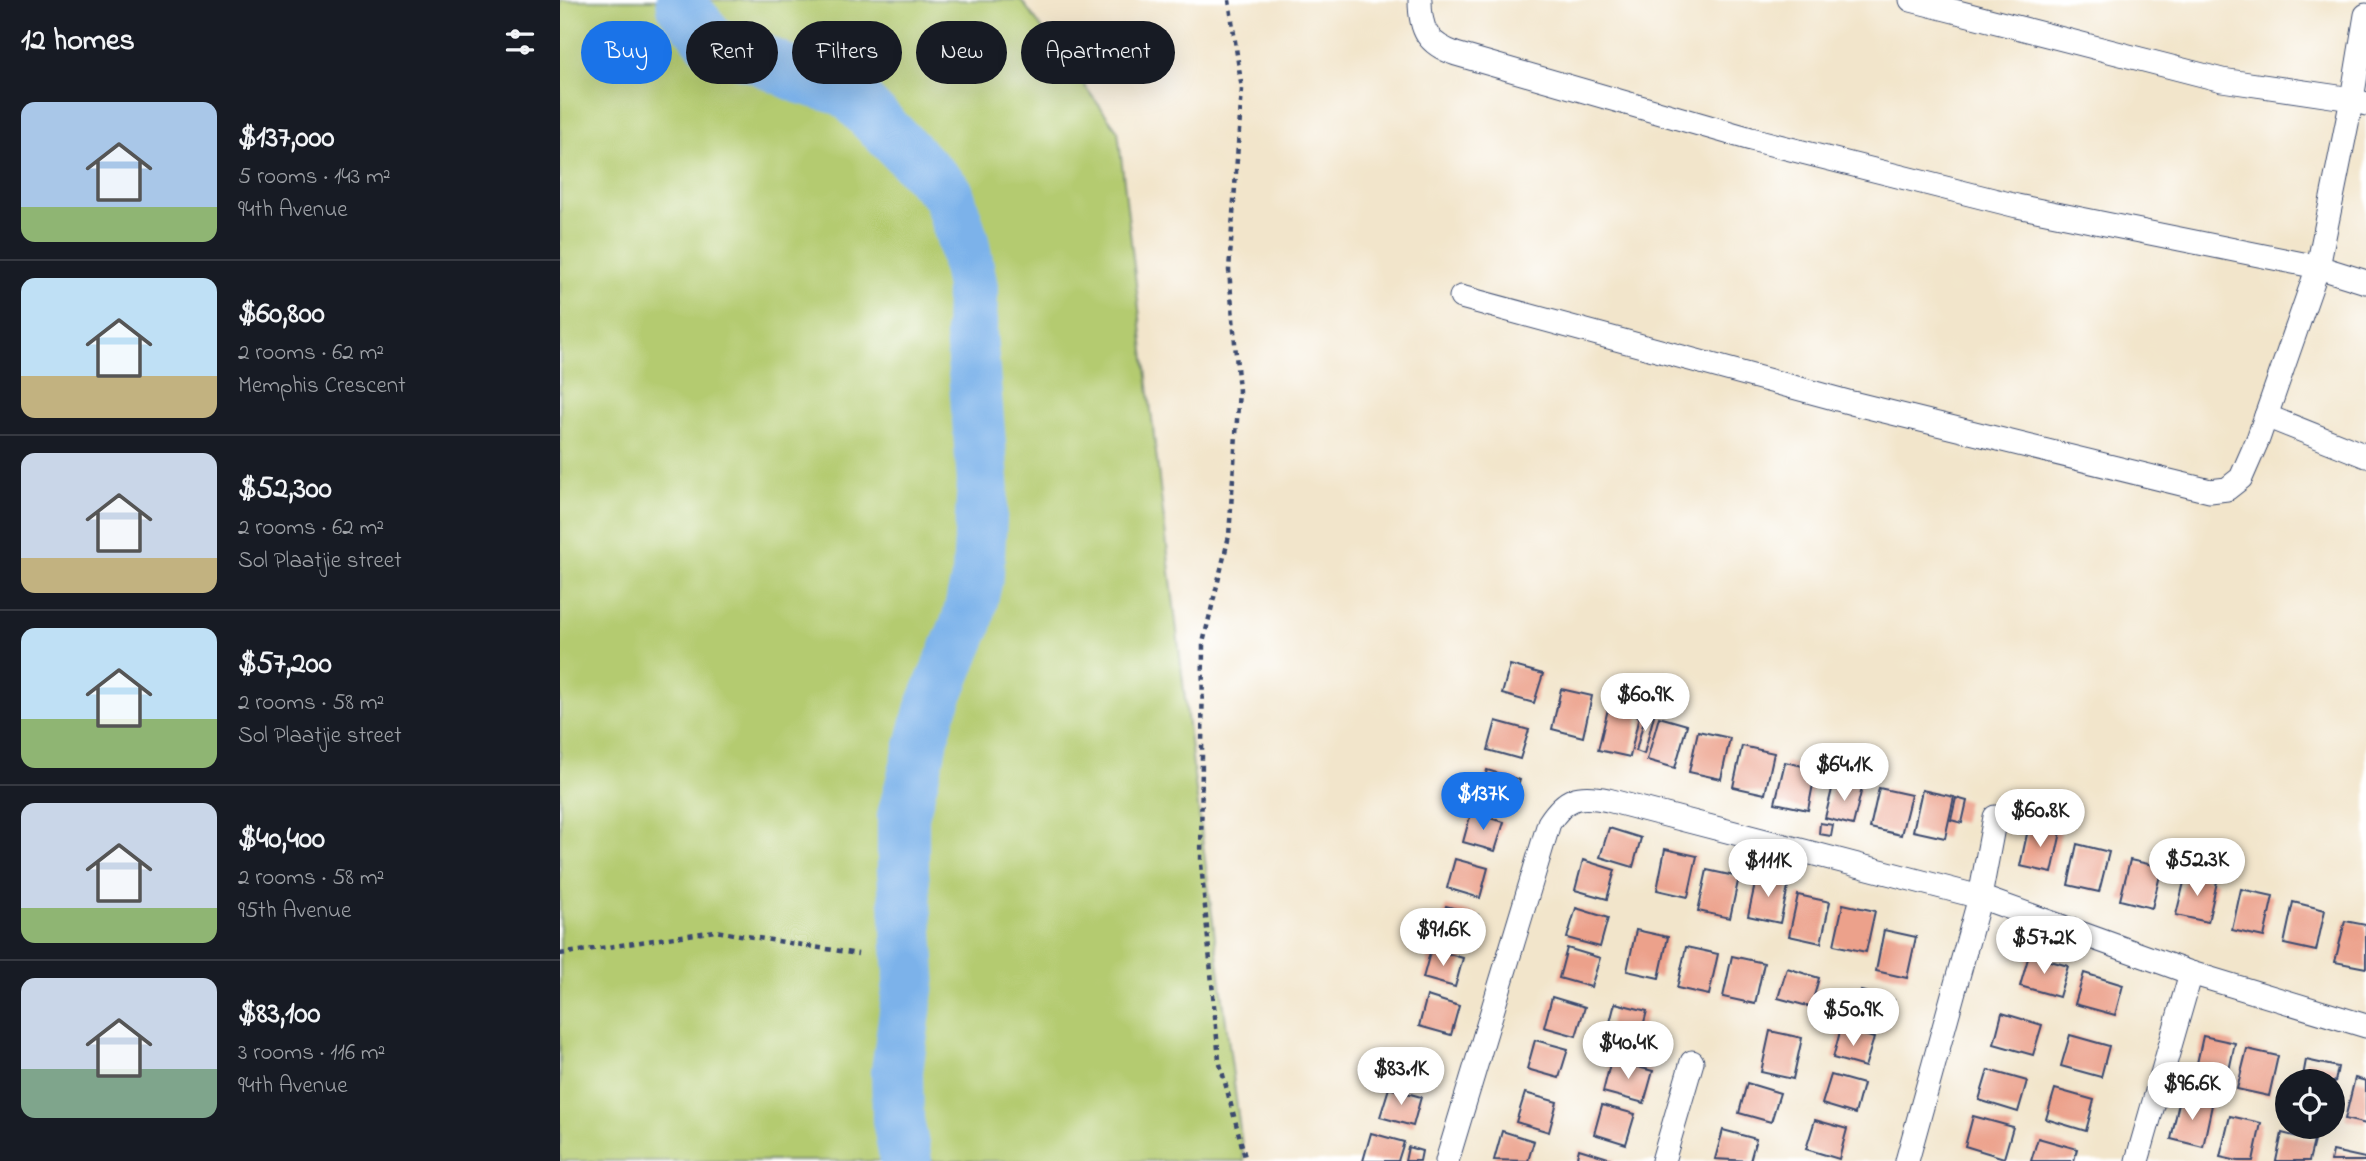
<!DOCTYPE html>
<html lang="en">
<head>
<meta charset="utf-8">
<style>
  body { margin:0; font-family:"Indie Flower",sans-serif; background:#242831; color:#f1f3f6; height:100vh; display:flex; flex-direction:column; font-size:26px; white-space:nowrap }
  * { box-sizing:border-box; margin:0 }
  p { font-size:23px; color:#9ea1a6 }
  .icon { flex:none; width:38px; height:38px; fill:none; stroke:currentColor; stroke-width:2; stroke-linecap:round; stroke-linejoin:round }
  .map { position:relative; flex:1; overflow:hidden }
  .panel { display:flex; flex-direction:column; background:#171b24; width:560px }
  .panel>* { flex:none }
  .guide { position:absolute; left:21px; top:21px; width:665px; height:63px; display:flex; gap:14px }
  .controls { position:absolute; left:1715px; top:1069px; display:grid; gap:14px }
  .controls a { display:grid; place-items:center; width:70px; height:70px; border-radius:50%; background:#171b24; box-shadow:0 7px 28px #0002; font-size:35px }
  .price { position:absolute; translate:-50% -60px; padding:0 16px; border-radius:24px; background:#fff; color:#222; font-size:23px; line-height:46px; filter:drop-shadow(0 2px 4px #0008) }
  .price::after { content:''; position:absolute; left:50%; top:42px; width:21px; height:16px; margin-left:-10px; background:inherit; clip-path:polygon(0 0,100% 0,50% 100%) }
  .price.on { background:#1a73e8; color:#fff }
  ul { padding:0; list-style:none }
  li { display:flex; align-items:center; gap:21px; height:175px; padding:0 21px }
  li+li { border-top:2px solid #363941 }
  li span { display:grid; place-items:center; flex:none; width:196px; height:140px; border-radius:14px; color:#555 }
  li>.icon { margin-inline-start:auto }
  span .icon { width:84px; height:84px; fill:#fffc; stroke-width:1 }
  li b { font-size:30px }
  h2 { display:flex; justify-content:space-between; align-items:center; height:84px; padding:0 21px; font-size:30px }
  .pill { padding:0 24px; border-radius:32px; background:#171b24; box-shadow:0 7px 28px #0002; font-size:24px; line-height:63px }
  .pill.on { background:#1a73e8; color:#fff }
  main { display:flex; flex:1; min-height:0 }
  .map>svg:first-child { display:block }
</style>
</head>
<body>
<main>
<section class="panel">
<h2>12 homes<svg class="icon" aria-label="filters" viewBox="0 0 24 24"><path d="M4 7h16M4 17h16"/><circle cx="9" cy="7" r="2"/><circle cx="15" cy="17" r="2"/></svg></h2>
<ul>
<li><span style="background:linear-gradient(#a9c7e8 75%,#8fb573 0)"><svg class="icon" aria-label="home" viewBox="0 0 24 24"><path d="M3 11l9-7 9 7M6 9v11h12V9"/></svg></span><div><b>$137,000</b><p>5 rooms · 143 m²</p><p>94th Avenue</p></div></li>
<li><span style="background:linear-gradient(#bfe0f5 70%,#c2b280 0)"><svg class="icon" aria-label="home" viewBox="0 0 24 24"><path d="M3 11l9-7 9 7M6 9v11h12V9"/></svg></span><div><b>$60,800</b><p>2 rooms · 62 m²</p><p>Memphis Crescent</p></div></li>
<li><span style="background:linear-gradient(#c9d6e8 75%,#c2b280 0)"><svg class="icon" aria-label="home" viewBox="0 0 24 24"><path d="M3 11l9-7 9 7M6 9v11h12V9"/></svg></span><div><b>$52,300</b><p>2 rooms · 62 m²</p><p>Sol Plaatjie street</p></div></li>
<li><span style="background:linear-gradient(#bfe0f5 65%,#8fb573 0)"><svg class="icon" aria-label="home" viewBox="0 0 24 24"><path d="M3 11l9-7 9 7M6 9v11h12V9"/></svg></span><div><b>$57,200</b><p>2 rooms · 58 m²</p><p>Sol Plaatjie street</p></div></li>
<li><span style="background:linear-gradient(#c9d6e8 75%,#8fb573 0)"><svg class="icon" aria-label="home" viewBox="0 0 24 24"><path d="M3 11l9-7 9 7M6 9v11h12V9"/></svg></span><div><b>$40,400</b><p>2 rooms · 58 m²</p><p>95th Avenue</p></div></li>
<li><span style="background:linear-gradient(#c9d6e8 65%,#7fa58c 0)"><svg class="icon" aria-label="home" viewBox="0 0 24 24"><path d="M3 11l9-7 9 7M6 9v11h12V9"/></svg></span><div><b>$83,100</b><p>3 rooms · 116 m²</p><p>94th Avenue</p></div></li>
</ul>
</section>
<div class="map">
<svg width="1806" height="1161" viewBox="0 0 1806 1161">
  <rect width="100%" height="100%" fill="#fff"/>
  <filter id="ink" filterUnits="userSpaceOnUse"><feTurbulence type="fractalNoise" baseFrequency=".0143" numOctaves="2"/><feDisplacementMap in="SourceGraphic" scale="14" xChannelSelector="R" yChannelSelector="G"/><feConvolveMatrix kernelMatrix="1 2 1 2 8 2 1 2 1" color-interpolation-filters="sRGB"/></filter>
  <filter id="wash" filterUnits="userSpaceOnUse"><feTurbulence type="fractalNoise" baseFrequency=".00686" numOctaves="4" result="noise"/><feDisplacementMap in="SourceGraphic" scale="28" xChannelSelector="R" yChannelSelector="G"/><feGaussianBlur stdDeviation="1.57" result="paint"/><feColorMatrix in="noise" values="0 0 0 0 0 0 0 0 0 0 0 0 0 0 0 0 0 1.4 0 .05"/><feComposite in="paint" operator="in"/></filter>
  <g filter="url(#wash)">
    <rect width="100%" height="100%" fill="#f2e5cb"/>
    <path fill="#b4cb70" stroke="#687d67" stroke-width="2" d="M0 0H461L558 131 634 775 684 1161H0Z"/>
    <g fill="none" stroke-linecap="round" stroke-linejoin="round">
      <path stroke="#7bb2ea" stroke-width="52" d="M122 0 123 7 153 43 198 58 241 78 287 91 388 194 403 241 412 287 411 335 423 481 418 574 407 622 370 711 343 816V870L350 975 337 1071 338 1120 346 1161"/>
    </g>
    <g id="blocks">
      <g fill="#eca18b">
        <path d="M950 665 983 674 974 703 942 694Z"/>
        <path d="M1001 689 1032 696 1023 737 992 729Z"/>
        <path d="M1062 692 1084 697 1080 713 1059 707Z"/>
        <path d="M1048 709 1079 716 1070 757 1038 750Z"/>
        <path d="M1086 712 1094 715 1084 754 1076 751Z"/>
        <path d="M1099 717 1127 725 1115 768 1087 760Z"/>
        <path d="M936 721 969 730 960 759 928 750Z"/>
        <path d="M1138 731 1170 738 1161 779 1129 772Z"/>
        <path d="M1182 746 1214 753 1205 794 1173 787Z"/>
        <path d="M1225 762 1256 769 1248 810 1215 803Z"/>
        <path d="M927 770 960 780 951 809 919 800Z"/>
        <path d="M1274 781 1302 788 1293 825 1265 818Z"/>
        <path d="M1319 788 1351 795 1341 835 1310 828Z"/>
        <path d="M1362 790 1394 797 1385 838 1353 831Z"/>
        <path d="M1396 798 1407 801 1402 823 1391 820Z"/>
        <path d="M911 813 944 822 935 851 903 842Z"/>
        <path d="M1260 823 1273 825 1271 836 1259 834Z"/>
        <path d="M1469 825 1501 832 1492 873 1460 866Z"/>
        <path d="M1049 828 1081 838 1073 867 1040 857Z"/>
        <path d="M1517 844 1549 852 1539 892 1508 885Z"/>
        <path d="M1105 849 1137 856 1128 897 1097 890Z"/>
        <path d="M895 859 928 868 920 898 887 888Z"/>
        <path d="M1023 860 1055 870 1047 899 1015 890Z"/>
        <path d="M1570 860 1602 867 1592 908 1560 900Z"/>
        <path d="M1147 870 1179 877 1170 918 1138 911Z"/>
        <path d="M1626 874 1657 882 1648 922 1616 915Z"/>
        <path d="M1197 875 1229 883 1220 923 1188 916Z"/>
        <path d="M1681 889 1713 896 1704 937 1672 930Z"/>
        <path d="M1238 895 1270 902 1261 943 1229 936Z"/>
        <path d="M1733 902 1765 910 1756 951 1724 944Z"/>
        <path d="M1283 904 1315 911 1306 952 1274 945Z"/>
        <path d="M886 906 918 915 910 944 878 935Z"/>
        <path d="M1016 908 1048 918 1040 947 1007 938Z"/>
        <path d="M1785 921 1806 925V968L1775 962Z"/>
        <path d="M1076 930 1108 937 1099 978 1067 971Z"/>
        <path d="M1324 930 1356 937 1347 978 1316 971Z"/>
        <path d="M1126 947 1158 954 1149 995 1117 988Z"/>
        <path d="M1007 948 1040 958 1031 987 999 978Z"/>
        <path d="M871 949 903 958 895 987 863 978Z"/>
        <path d="M1469 955 1508 966 1499 997 1460 986Z"/>
        <path d="M1172 956 1204 963 1195 1004 1163 997Z"/>
        <path d="M1227 968 1259 978 1251 1007 1218 998Z"/>
        <path d="M1524 973 1563 985 1555 1015 1515 1004Z"/>
        <path d="M1301 991 1334 1000 1325 1030 1293 1020Z"/>
        <path d="M867 996 899 1006 891 1035 859 1026Z"/>
        <path d="M992 997 1025 1007 1016 1036 984 1027Z"/>
        <path d="M1055 1003 1087 1011 1078 1045 1046 1038Z"/>
        <path d="M1442 1013 1482 1025 1473 1055 1434 1044Z"/>
        <path d="M1281 1028 1314 1038 1305 1067 1273 1058Z"/>
        <path d="M1210 1031 1242 1038 1233 1079 1201 1072Z"/>
        <path d="M1510 1035 1549 1046 1541 1077 1501 1066Z"/>
        <path d="M1643 1036 1675 1043 1666 1084 1634 1077Z"/>
        <path d="M975 1040 1008 1049 999 1078 967 1069Z"/>
        <path d="M1687 1049 1718 1056 1709 1096 1677 1089Z"/>
        <path d="M1051 1060 1093 1071 1084 1103 1043 1092Z"/>
        <path d="M1746 1060 1778 1067 1775 1082H1742Z"/>
        <path d="M1428 1070 1467 1081 1458 1112 1419 1100Z"/>
        <path d="M1271 1075 1303 1084 1295 1114 1262 1104Z"/>
        <path d="M1795 1078 1806 1081V1124L1785 1119Z"/>
        <path d="M1187 1083 1220 1093 1211 1122 1179 1113Z"/>
        <path d="M829 1088 861 1097 853 1126 820 1117Z"/>
        <path d="M1495 1089 1534 1100 1526 1131 1486 1119Z"/>
        <path d="M965 1093 997 1102 989 1132 956 1122Z"/>
        <path d="M1620 1098 1652 1105 1643 1147 1611 1139Z"/>
        <path d="M1042 1105 1075 1114 1066 1144 1034 1134Z"/>
        <path d="M1413 1116 1453 1127 1444 1158 1405 1146Z"/>
        <path d="M1670 1116 1701 1123 1693 1161H1678L1660 1157Z"/>
        <path d="M1255 1120 1287 1129 1279 1159 1246 1149Z"/>
        <path d="M1163 1130 1196 1139 1190 1161 1155 1159Z"/>
        <path d="M942 1131 974 1141 968 1161 934 1160Z"/>
        <path d="M811 1133 844 1142 838 1161H803Z"/>
        <path d="M1722 1133 1754 1141 1749 1161H1716Z"/>
        <path d="M1478 1138 1517 1149 1514 1161H1471Z"/>
        <path d="M848 1147 862 1151 860 1161H845Z"/>
        <path d="M1019 1149 1055 1160V1161H1016Z"/>
        <path d="M1773 1151 1805 1158V1161H1771Z"/>
      </g>
    </g>
  </g>
  <g filter="url(#ink)">
    <use href="#blocks" fill-opacity="0" stroke="#3b4a6e" stroke-width="2"/>
    <g fill="none" stroke-linecap="round" stroke-linejoin="round">
      <defs>
        <g id="street">
          <path d="M860 0C860 31 868 44 896 54L1191 139 1457 206 1758 267 1806 282"/>
          <path d="M1351 0 1662 80 1792 99 1806 104"/>
          <path d="M901 297 1292 403 1650 491 1667 489 1681 478 1698 439 1758 267 1792 99 1806 15"/>
          <path d="M1706 416 1806 456"/>
          <path d="M887 1161 989 823C1006 797 1018 794 1048 800L1420 897 1631 973 1806 1026"/>
          <path d="M1103 1161 1132 1062"/>
          <path d="M1347 1161 1420 897 1435 817"/>
          <path d="M1577 1161 1631 973"/>
        </g>
      </defs>
      <use href="#street" stroke="#3b4a6e" stroke-width="25"/>
      <g stroke="#3b4a6e" stroke-width="4.5" stroke-dasharray="5 5" stroke-linecap="butt">
        <path d="M669 0 682 89 669 270 679 391 669 536 643 643 641 863 659 1060 686 1161"/>
        <path d="M0 954 155 931 298 954"/>
      </g>
      <use href="#street" stroke="#fff" stroke-width="23"/>
    </g>
  </g>
</svg>
<div class="controls">
<a><svg class="icon" aria-label="locate" viewBox="0 0 24 24"><circle cx="12" cy="12" r="6"/><path d="M12 2v4M12 18v4M2 12h4M18 12h4"/></svg></a>
</div>
<b class="price" style="left:1085px;top:733px">$60.9K</b>
<b class="price" style="left:1284px;top:803px">$64.1K</b>
<b class="price on" style="left:923px;top:832px">$137K</b>
<b class="price" style="left:1480px;top:849px">$60.8K</b>
<b class="price" style="left:1637px;top:898px">$52.3K</b>
<b class="price" style="left:1208px;top:899px">$111K</b>
<b class="price" style="left:883px;top:968px">$91.6K</b>
<b class="price" style="left:1484px;top:976px">$57.2K</b>
<b class="price" style="left:1293px;top:1048px">$50.9K</b>
<b class="price" style="left:1068px;top:1081px">$40.4K</b>
<b class="price" style="left:841px;top:1107px">$83.1K</b>
<b class="price" style="left:1632px;top:1122px">$96.6K</b>
<div class="guide">
<a class="pill on">Buy</a>
<a class="pill">Rent</a>
<a class="pill">Filters</a>
<a class="pill">New</a>
<a class="pill">Apartment</a>
</div>
</div>
</main>
</body>
</html>
